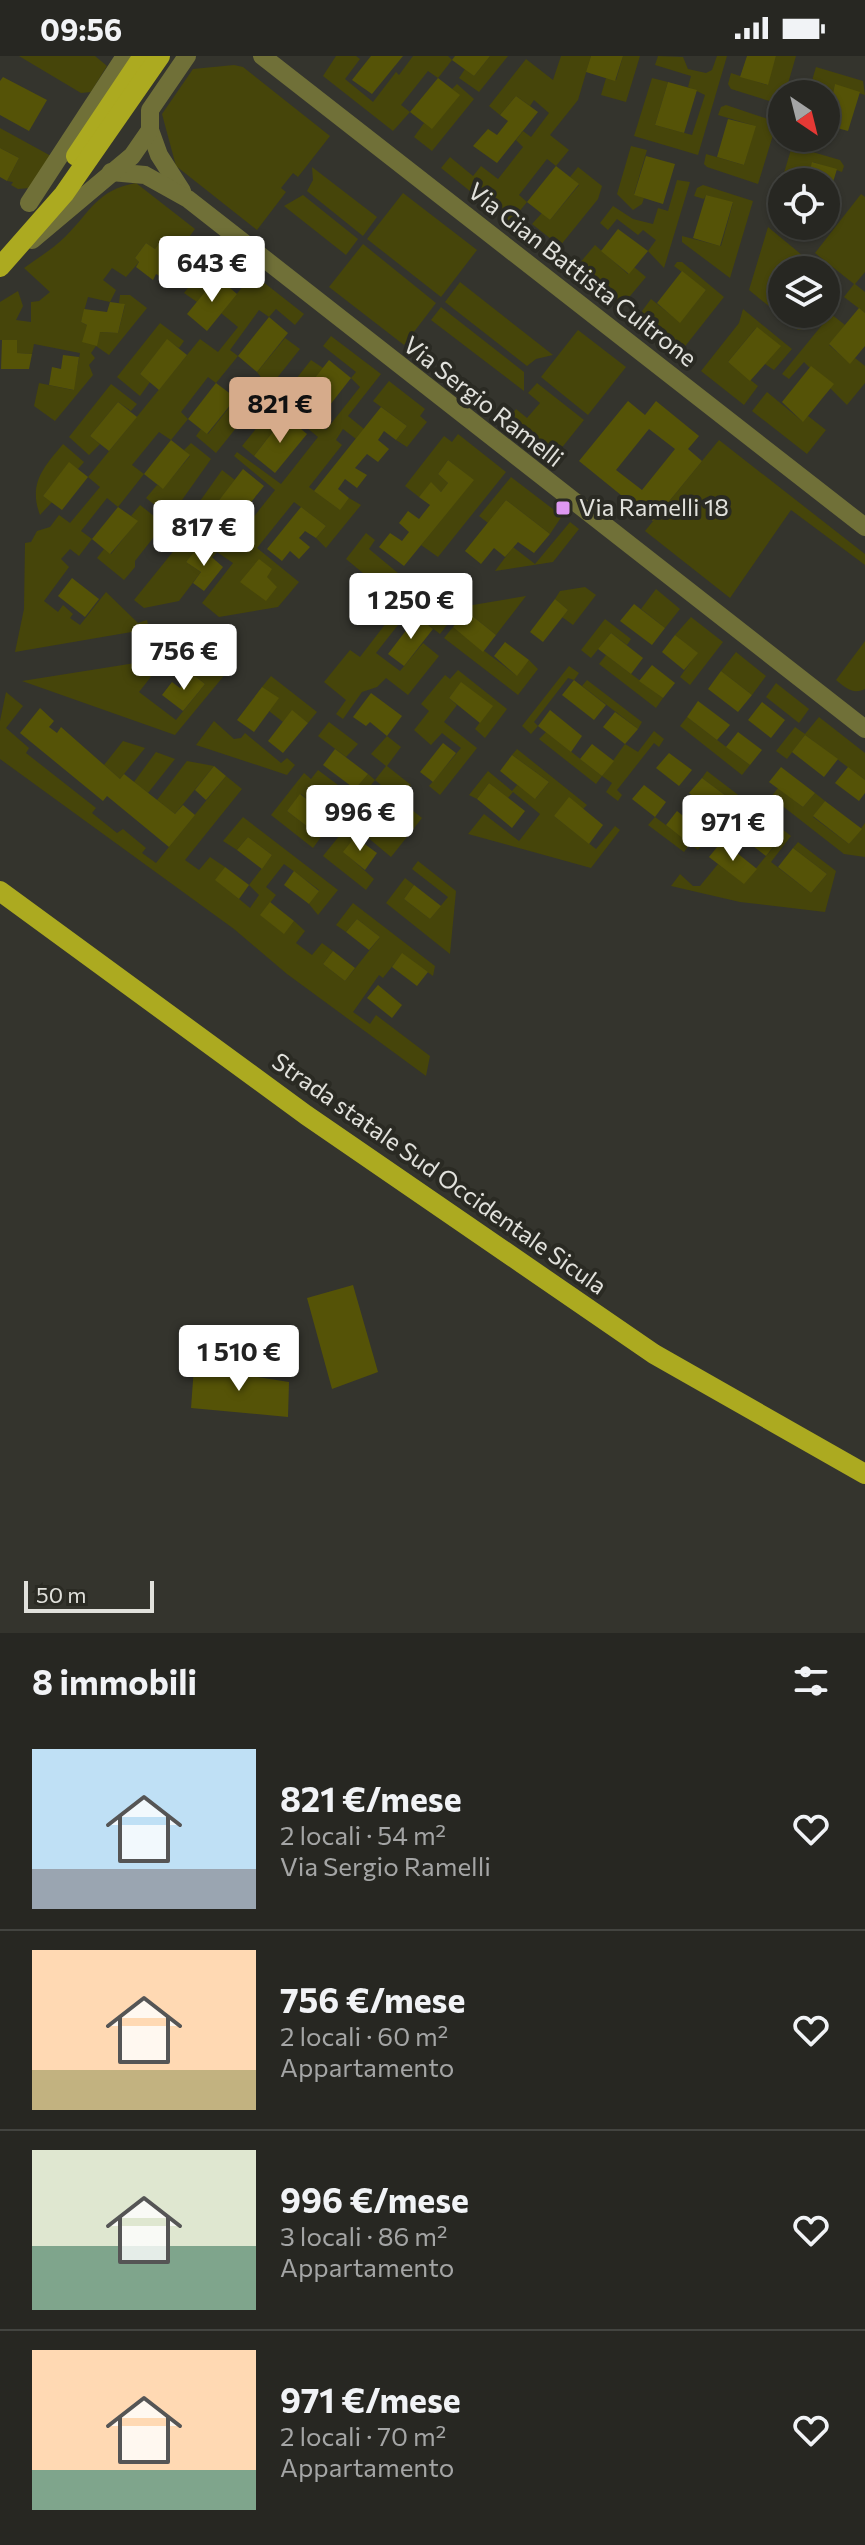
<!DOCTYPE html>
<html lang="it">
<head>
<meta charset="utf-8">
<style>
  body { margin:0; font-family:Commissioner,sans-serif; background:#33332f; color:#f1f3f6; height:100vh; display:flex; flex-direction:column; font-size:30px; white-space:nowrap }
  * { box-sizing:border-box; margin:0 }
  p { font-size:26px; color:#a4a5a5 }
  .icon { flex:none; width:44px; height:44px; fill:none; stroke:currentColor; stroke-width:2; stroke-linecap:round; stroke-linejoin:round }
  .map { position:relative; height:1577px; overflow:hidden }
  .drawer { display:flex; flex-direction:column; background:#272722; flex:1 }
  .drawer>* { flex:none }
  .needle { width:52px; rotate:145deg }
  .buttons { position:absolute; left:768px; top:24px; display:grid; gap:16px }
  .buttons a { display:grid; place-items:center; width:72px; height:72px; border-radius:50%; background:#272722; box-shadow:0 2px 6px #0004,0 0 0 2px #434440; font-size:40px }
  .scale { position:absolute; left:24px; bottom:20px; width:130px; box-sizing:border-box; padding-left:8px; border:4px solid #e1e1dc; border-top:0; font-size:22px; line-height:28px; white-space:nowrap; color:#e1e1dc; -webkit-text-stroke:6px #2a2a23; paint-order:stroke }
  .price { position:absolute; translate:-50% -68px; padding:0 18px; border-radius:8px; background:#fff; color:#222; font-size:26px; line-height:52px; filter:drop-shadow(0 2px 4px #0008) }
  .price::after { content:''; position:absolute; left:50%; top:48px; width:24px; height:18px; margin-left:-12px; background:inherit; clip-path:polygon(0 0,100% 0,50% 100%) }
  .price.active { background:#d6ab8b; color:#111 }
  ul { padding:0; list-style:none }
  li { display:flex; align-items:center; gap:24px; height:200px; padding:0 32px }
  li+li { border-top:2px solid #434440 }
  li span { display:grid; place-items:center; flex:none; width:224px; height:160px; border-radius:0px; color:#555 }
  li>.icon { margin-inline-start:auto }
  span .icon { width:96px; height:96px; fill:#fffc; stroke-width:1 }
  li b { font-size:34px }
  h2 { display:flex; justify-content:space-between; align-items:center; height:96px; padding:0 32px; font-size:34px }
  .status { display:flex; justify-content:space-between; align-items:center; height:56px; padding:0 40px; background:#272722; direction:ltr }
  .status svg { height:22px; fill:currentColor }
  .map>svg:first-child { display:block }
</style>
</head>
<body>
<div class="status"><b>09:56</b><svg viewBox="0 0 49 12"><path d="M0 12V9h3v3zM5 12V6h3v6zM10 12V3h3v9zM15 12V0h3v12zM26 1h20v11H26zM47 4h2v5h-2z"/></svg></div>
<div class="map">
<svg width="865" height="1577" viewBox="0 0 865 1577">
  <rect width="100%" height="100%" fill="#34342d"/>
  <g fill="#46450a">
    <path d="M19 0H95L107 10 91 36 81 37Z"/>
    <path d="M336 0H356L360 3 345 23 373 46 396 16 399 19 413 0H448L452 4 438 22 428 15 401 49 410 56 393 75 323 20Z"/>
    <path d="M490 0H508L479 36 459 22 465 13 474 20Z"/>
    <path d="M561 0H591L578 44 550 79 569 94 556 110 547 103 519 139 527 146 510 167 441 112 450 101 473 120 481 110 498 123 523 91 516 84 523 75 531 81 549 57 534 44 530 50 516 40 500 59 489 50 526 3 553 24Z"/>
    <path d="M623 0H640L626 46 601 39 606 22 616 24Z"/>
    <path d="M658 0 683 1 688 13 706 17 712 14 717 0H727L698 99 634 80 652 22 668 26 655 69 692 79 705 39 688 31 691 20 655 9Z"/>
    <path d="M776 0H796L785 38H782V49L731 33 728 28 731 17 767 29Z"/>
    <path d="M234 9 243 11 330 80 298 121 293 117 281 132 286 136 257 174 176 110 162 58 193 13Z"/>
    <path d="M816 11 863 25 865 39 835 29 826 60V38H808Z"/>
    <path d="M457 28 474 43 432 95 414 81 424 67 432 72 459 39 452 33Z"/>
    <path d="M726 49 777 66 758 128 707 111 704 108 706 98 744 109 755 70 718 59 721 51Z"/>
    <path d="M0 72 51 100 30 132 18 133 11 129 13 126 7 125 19 102 0 92Z"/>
    <path d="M631 90 647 94 634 138 644 142 642 148 633 154 617 138Z"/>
    <path d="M792 90 840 104 844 110 842 116 813 106 807 126H782V161L773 154Z"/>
    <path d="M312 111 377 161 363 180 307 135 313 124Z"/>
    <path d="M578 111 602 130 598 143 560 190 532 168 542 157 550 164 579 129 570 121Z"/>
    <path d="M677 124 690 126 664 212 648 195 656 184 643 174 638 179 617 163 608 174 600 167 613 150 633 163 653 168 658 152 668 155Z"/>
    <path d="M136 127 195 173 187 184 194 194 180 212 174 206 176 202 160 189 155 193 146 187 135 202 139 206 126 221 112 212 103 224 116 234 110 246 88 241 81 266 100 276 118 277 125 249 119 247 120 239H130L147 252 109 299 96 290 91 297 95 302 89 309 93 319 55 365 34 350 39 327 73 334 80 297 34 288 32 298 17 297V284H0V246L18 235 23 250 16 264 31 266V246L39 245 50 236 24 212C38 202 54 192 66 180 91 155 97 134 136 127Z"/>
    <path d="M703 129 753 145 730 222 682 186V180L721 190 733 147 706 139 704 143 694 140 697 132Z"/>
    <path d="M403 137 477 194 441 241 367 183Z"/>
    <path d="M861 138 865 141V216L855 228 865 236V257L844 241 854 228 815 197Z"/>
    <path d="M303 139 358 183 346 199 284 150Z"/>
    <path d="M768 171 820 214H812L800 204 791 214H782V224L771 237 782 247V258H796L809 268 805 273 798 274 749 234Z"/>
    <path d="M363 188 436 247 404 289 329 231Z"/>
    <path d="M595 189 628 218 634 211 646 221 620 252 573 215Z"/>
    <path d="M219 192 243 211 227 229 217 221 197 246 184 237Z"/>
    <path d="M677 206H682L724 241 679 298 659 282V274L644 261 642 255 651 243 680 266 706 234 674 210Z"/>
    <path d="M253 218 304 258 295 269 276 253 269 261 259 254 230 294 238 300 216 327 208 321 181 356 188 363 171 384 159 376 132 409 144 418 118 451 107 442 81 475 92 483 79 500 70 493 61 503 69 511 44 545 58 556 63 549 73 558 70 562 80 569 106 536 138 567 147 564 149 573 15 596 24 553 25 487 31 486 37 475 50 471 59 459 70 467 100 431 88 421 200 283 218 296 238 271 221 257Z"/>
    <path d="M460 226 553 299 536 303 527 310 445 246Z"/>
    <path d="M441 251 524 316V335L431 264Z"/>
    <path d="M743 253 792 293 774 314 765 308 756 272 728 306 758 330 744 349 701 315 739 267Z"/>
    <path d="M831 258 845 269 829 289 850 307 855 302 865 310V327L847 349 804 306 789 323 782 318Z"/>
    <path d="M160 267 184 285 179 292 167 284 140 318 150 326 140 340 117 321Z"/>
    <path d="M578 274 626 311 588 359 541 321Z"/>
    <path d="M331 280 381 318 348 360 364 373 356 383 343 373 336 384 342 389 309 431 339 453 349 442 361 449 326 492 316 482 326 470 294 446 257 492 299 526 278 551 219 561 202 547 233 507 217 496 212 502 199 491 186 506 201 516 179 545 144 552 134 544 197 466 205 473 211 464 236 483 275 434 234 400 237 396 281 428 318 381 277 347 298 353 326 374 360 331 351 322 356 316 323 290Z"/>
    <path d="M285 282 300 293 269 332 257 316Z"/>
    <path d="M311 304 323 312 296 346 285 337Z"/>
    <path d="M389 325 425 353 420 360 427 366 407 391 396 384 407 370 373 345Z"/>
    <path d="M537 327 584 364 552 404 505 367 516 353 527 362 540 347 528 337Z"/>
    <path d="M111 328 137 348 131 355 118 346 90 380 100 388 89 399 69 381Z"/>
    <path d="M236 330 256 347 216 397 196 380 201 373 208 378 236 343 230 337Z"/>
    <path d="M767 336 802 365 808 360 826 374 807 398 752 355Z"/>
    <path d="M273 352 285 360 254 400 242 390Z"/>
    <path d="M458 378 506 416 438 501 421 489 473 424 448 404 438 418 448 427 441 436 431 427 419 441 405 430 444 380 452 386Z"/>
    <path d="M719 384 865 498V509L791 454 730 542 645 475Z"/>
    <path d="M191 387 211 403 170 461 146 442 157 429 163 432 190 400 184 394Z"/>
    <path d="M63 388 84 406 78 413 69 407 43 440 52 446 40 459C28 427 44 411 63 388Z"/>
    <path d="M222 414 235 424 210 456 198 448Z"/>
    <path d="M511 421 562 460 550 478 506 444 488 467 479 460Z"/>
    <path d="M140 449 164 468 135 505V511L124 524 97 502 104 493 111 498 137 465 131 460Z"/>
    <path d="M570 466 579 473 553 506 495 515 513 491 535 508Z"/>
    <path d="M366 477 375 484 369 493 410 527 380 531 346 503Z"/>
    <path d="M585 531 596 539 573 569 562 561 568 554 555 543 560 535Z"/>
    <path d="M656 533 680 553 665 572 641 553Z"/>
    <path d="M526 540 496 579 461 551 440 578 417 560 419 558Z"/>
    <path d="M405 560 376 597 400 615 423 587 439 600 408 639 386 622 377 631 362 636 343 663 336 658 346 644 324 626 350 594 360 601 390 562Z"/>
    <path d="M691 561 723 586 690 629 680 621 697 597 675 579Z"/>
    <path d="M605 563 631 583 627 589 611 577 591 602 581 594Z"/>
    <path d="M453 571 516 619 529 604 538 613 518 639 444 582Z"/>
    <path d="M865 585V633C853 639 846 632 836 624Z"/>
    <path d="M736 596 766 620 752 639 721 615Z"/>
    <path d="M192 598 189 603 157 613 139 636 176 664 205 628 191 617 206 600 227 616 175 679 22 625Z"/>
    <path d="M606 599 663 642 656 652 599 608Z"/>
    <path d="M569 610 579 617 574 624 568 622 534 666 538 670 531 678 522 670Z"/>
    <path d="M458 614 507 653 485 682 475 673 492 650 461 627 449 642 457 649 444 666 477 692 440 739 429 730 461 692 442 677 431 689 414 674 429 655 421 648 445 619 450 623Z"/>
    <path d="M271 620 317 656 308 667 292 655 283 666 269 655 262 631Z"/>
    <path d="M587 624 642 666 638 673 582 630Z"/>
    <path d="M776 627 809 653 799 667 766 641Z"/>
    <path d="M6 636 23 650 6 672 29 692 26 697 96 752 92 757 117 777 123 773 146 792 142 797 156 807 226 720 242 733 185 804 199 814 210 801 225 811 216 824 250 852 259 839 249 829 272 799 248 781 237 794 223 785 243 761 338 834 318 859 309 848 319 834 284 808 266 831 276 839 261 859 284 877 294 865 305 875 296 887 312 899 322 887 333 895 323 908 345 925 380 881 357 863 346 876 336 869 353 847 435 910 433 920 402 898 383 922 379 919 353 956 370 968 376 959 430 1000 426 1020 287 918 234 873 0 703V665Z"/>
    <path d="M687 661 750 709 742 719 680 670Z"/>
    <path d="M819 661 865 697V724L805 679 787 703 776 695 795 671 805 678Z"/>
    <path d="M214 665 234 683 241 682 245 677 281 707 287 702 295 709 287 719 196 689Z"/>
    <path d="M329 666 358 688 346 701 318 680Z"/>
    <path d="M654 675 664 683 659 691 654 687 617 734 622 739 618 745 606 736 612 727 602 720 596 728 539 683 546 676 602 720 625 688 638 696Z"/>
    <path d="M387 680 401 691 387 710 411 729 399 744 375 724 361 742 399 769 412 754 422 762 391 801 360 775 344 796 374 823 366 834 323 800 340 779 330 771 334 765 301 738 287 755 321 781 313 792 271 759 304 717 311 723 318 714 350 738 368 718 375 724 386 710 371 698Z"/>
    <path d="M123 685 145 692 120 723 104 709Z"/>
    <path d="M517 693 587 749 583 753 554 760 596 793 615 770 620 774 591 812 468 778 484 758 519 785 540 758 513 736 508 742 489 727 477 743 469 739 488 715 512 735 517 729 536 742 549 726 512 699Z"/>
    <path d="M156 696 175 703 148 737 134 726Z"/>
    <path d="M187 705 214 710 175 758 157 744Z"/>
    <path d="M707 715 750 748 744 756 740 753 723 776 736 787 731 793 712 778 698 794 690 788 684 796 648 769 655 761 690 787 726 740 702 722Z"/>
    <path d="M778 732 803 751 815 737 825 745 813 761 849 788 865 767V801L844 798 771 741Z"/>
    <path d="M773 766 791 780 771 806 811 837 827 818 793 792 798 786 836 815 825 856 740 846 671 830 680 818 693 830H700L718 808 744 827 780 783 767 773Z"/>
    <path d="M418 805 456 835 450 898 386 847 405 822 414 829 404 843 430 863 448 841 412 813Z"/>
  </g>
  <g fill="#555307" fill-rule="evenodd">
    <path d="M371 0H403L372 38 352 24Z"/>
    <path d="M455 0H490L474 20 452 4Z"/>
    <path d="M591 0H623L615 25 586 16Z"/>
    <path d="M747 0H776L768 29 740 21Z"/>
    <path d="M3 21 47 44 29 75 0 59V25Z"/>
    <path d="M438 22 460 39 432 73 410 56Z"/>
    <path d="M668 26 697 34 684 77 655 69Z"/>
    <path d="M835 28 860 36 848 75 826 69Z"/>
    <path d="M516 40 538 56 497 107 473 90 488 73 497 79 508 65 500 59Z"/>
    <path d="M728 63 756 70 744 109 717 101Z"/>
    <path d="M0 92 19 102 7 125 0 121Z"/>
    <path d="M646 100 675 108 663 148 634 139Z"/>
    <path d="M812 106 837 113 827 146 826 126H807Z"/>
    <path d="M556 110 579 128 550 164 527 146Z"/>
    <path d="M706 139 733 146 720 190 693 182Z"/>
    <path d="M618 173 648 195 629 218 601 195Z"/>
    <path d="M146 187 155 193 159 188 177 203 162 221 156 218 153 224 136 211 139 206 135 202Z"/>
    <path d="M682 215 706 234 680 267 657 247Z"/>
    <path d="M217 221 237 238 207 275 187 258Z"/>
    <path d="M110 246 125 248 118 277 100 276 97 290 82 286 87 269 81 266 84 253 107 256Z"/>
    <path d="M859 252 865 257V290L850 308 829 288Z"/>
    <path d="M269 261 288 277 257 316 238 300Z"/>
    <path d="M757 271 781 290 750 325 728 306Z"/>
    <path d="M167 283 187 299 159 334 140 318Z"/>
    <path d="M2 284H17V297L32 298 29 313H1Z"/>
    <path d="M63 299 79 301 74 334 49 329 52 311 61 313Z"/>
    <path d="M329 304 351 322 319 363 296 346Z"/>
    <path d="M811 310 834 328 803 366 782 346Z"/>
    <path d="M216 327 236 342 207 378 188 363Z"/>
    <path d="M628 345 645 359 656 345 699 380 688 393 702 405 653 465 579 405ZM649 373 675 393 642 434 616 414Z"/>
    <path d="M118 346 137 361 109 395 90 380Z"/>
    <path d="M381 351 407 370 396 384 384 375 378 384 389 393 378 406 367 398 355 412 367 419 357 432 345 423 338 433 349 442 340 454 314 435Z"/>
    <path d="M285 360 307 378 275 417 254 400Z"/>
    <path d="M171 384 190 399 163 433 144 418Z"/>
    <path d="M448 404 474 424 404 510 379 491 390 477 402 485 409 476 399 467 408 455 419 463 430 449 419 441 431 426 441 436 448 427 438 418Z"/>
    <path d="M69 406 88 421 62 454 43 440Z"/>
    <path d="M243 413 264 430 230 472 210 456Z"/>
    <path d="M506 444 550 478 534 497 518 486 505 501 494 492 481 508 465 495Z"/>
    <path d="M118 451 138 465 110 498 92 483Z"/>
    <path d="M301 451 326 470 316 482 305 475 299 482 310 491 299 503 290 495 282 505 267 493Z"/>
    <path d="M199 490 223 511 204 535 193 527 201 516 186 506Z"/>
    <path d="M259 503 272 513 267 521 277 531 266 545 240 526Z"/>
    <path d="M72 522 99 543 85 561 58 540Z"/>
    <path d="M555 543 568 554 543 586 530 576Z"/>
    <path d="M634 548 665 572 652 589 620 565Z"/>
    <path d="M466 555 496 579 483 596 453 571Z"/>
    <path d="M417 560 433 573 404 610 388 598Z"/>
    <path d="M611 577 643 602 631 618 598 593Z"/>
    <path d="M675 579 698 597 684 614 662 596Z"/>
    <path d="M505 586 529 604 517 620 494 600Z"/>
    <path d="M652 609 675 627 663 642 639 625Z"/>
    <path d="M721 615 752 639 738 656 708 633Z"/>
    <path d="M191 617 205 628 183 655 162 639 172 626 180 632Z"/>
    <path d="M574 624 606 649 594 664 562 639Z"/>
    <path d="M461 626 493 650 480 667 449 642Z"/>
    <path d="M262 631 279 642 254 676 237 664Z"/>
    <path d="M371 637 402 660 387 680 370 666 366 670 353 661Z"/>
    <path d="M698 645 730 669 717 684 687 661Z"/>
    <path d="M762 646 785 664 771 682 748 664Z"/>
    <path d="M40 652 54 665 49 671 57 677 61 671 120 723 124 718 175 758 183 749 195 759 169 791 107 740 103 745 20 677Z"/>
    <path d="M292 654 308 667 283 697 268 685Z"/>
    <path d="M550 654 582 680 571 696 538 670Z"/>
    <path d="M615 656 638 673 625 688 603 671Z"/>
    <path d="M738 676 762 694 750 709 726 691Z"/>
    <path d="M805 679 838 703 824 721 792 696Z"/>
    <path d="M443 687 456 697 433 726 420 716Z"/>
    <path d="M592 688 614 705 602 720 580 703Z"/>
    <path d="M335 693 368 718 355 733 323 709Z"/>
    <path d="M669 697 692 714 679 730 656 712Z"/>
    <path d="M512 699 549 726 535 743 500 715Z"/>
    <path d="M214 710 226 720 206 744 195 734Z"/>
    <path d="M781 711 815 737 803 751 769 726Z"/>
    <path d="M848 711 865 724V737L859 745 835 727Z"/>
    <path d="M702 722 726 740 713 756 689 737Z"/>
    <path d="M489 727 525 755 512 772 477 743Z"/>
    <path d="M644 729 666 746 655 761 632 743Z"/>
    <path d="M382 730 412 754 399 770 369 747Z"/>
    <path d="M300 738 335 765 321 781 287 755Z"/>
    <path d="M569 741 603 769 589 788 554 760Z"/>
    <path d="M825 745 862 773 849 788 813 760Z"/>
    <path d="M677 755 701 774 690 788 666 769Z"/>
    <path d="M744 756 780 782 766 800 731 773Z"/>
    <path d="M248 781 272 799 262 813 237 794Z"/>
    <path d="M355 781 377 797 365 814 343 796Z"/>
    <path d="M722 785 757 813 744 828 709 801Z"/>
    <path d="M793 792 827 818 811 837 778 811Z"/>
    <path d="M225 811 249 829 239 843 215 824Z"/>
    <path d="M294 815 319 835 309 848 284 829Z"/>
    <path d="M414 829 441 850 430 863 404 843Z"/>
    <path d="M270 846 294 865 284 878 260 859Z"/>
    <path d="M357 863 380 881 369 894 346 876Z"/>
    <path d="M333 895 355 912 345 925 323 908Z"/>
    <path d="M402 897 428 916 417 930 392 911Z"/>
    <path d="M378 929 402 949 392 962 367 942Z"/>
    <path d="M353 1229 378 1316 332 1333 307 1242Z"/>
    <path d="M194 1311 289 1326 288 1361 191 1352Z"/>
  </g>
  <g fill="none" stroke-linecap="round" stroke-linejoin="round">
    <g stroke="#707038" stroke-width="18">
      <path d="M262 0 865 471"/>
      <path d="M150 74 159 99 182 135"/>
      <path d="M111 116 145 119 188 143 865 673"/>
      <path d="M29 147 125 0"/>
      <path d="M32 184 132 100 150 74V54L187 0"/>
    </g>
    <g stroke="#acaa20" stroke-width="20">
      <path d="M76 100 143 0"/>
      <path d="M0 211 64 138 160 0"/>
      <path d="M0 835 306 1059 654 1298 865 1418"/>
    </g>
  </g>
  <rect fill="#de98f2" stroke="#2a2a23" stroke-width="3" x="555" y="444" width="16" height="16" rx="4"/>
  <g text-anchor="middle" stroke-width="8" stroke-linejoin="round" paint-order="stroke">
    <g font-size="24" fill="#e1e1dc" stroke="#2a2a23">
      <text transform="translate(582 219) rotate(38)" y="8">Via Gian Battista Cultrone</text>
      <text transform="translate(483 346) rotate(38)" y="8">Via Sergio Ramelli</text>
      <text transform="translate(439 1118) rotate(35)" y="8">Strada statale Sud Occidentale Sicula</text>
    </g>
    <g font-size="24" fill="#e1e1dc" stroke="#2a2a23" text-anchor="start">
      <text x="579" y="460">Via Ramelli 18</text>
    </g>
  </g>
</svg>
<div class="buttons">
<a><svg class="needle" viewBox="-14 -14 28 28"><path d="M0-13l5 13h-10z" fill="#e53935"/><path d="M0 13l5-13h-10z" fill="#a4a5a5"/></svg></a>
<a><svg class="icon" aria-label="locate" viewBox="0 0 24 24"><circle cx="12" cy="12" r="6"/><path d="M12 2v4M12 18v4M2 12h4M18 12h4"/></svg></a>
<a><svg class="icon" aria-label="layers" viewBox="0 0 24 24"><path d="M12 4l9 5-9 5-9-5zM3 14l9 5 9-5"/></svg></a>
</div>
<div class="scale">50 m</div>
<b class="price" style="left:212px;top:248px">643 €</b>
<b class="price active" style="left:280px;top:389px">821 €</b>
<b class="price" style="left:204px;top:512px">817 €</b>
<b class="price" style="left:411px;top:585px">1 250 €</b>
<b class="price" style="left:184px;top:636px">756 €</b>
<b class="price" style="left:360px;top:797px">996 €</b>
<b class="price" style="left:733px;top:807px">971 €</b>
<b class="price" style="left:239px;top:1337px">1 510 €</b>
</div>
<section class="drawer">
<h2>8 immobili<svg class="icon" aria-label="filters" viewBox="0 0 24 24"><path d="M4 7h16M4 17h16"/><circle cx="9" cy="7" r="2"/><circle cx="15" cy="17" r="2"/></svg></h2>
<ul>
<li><span style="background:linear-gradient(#bfe0f5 75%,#9aa5b1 0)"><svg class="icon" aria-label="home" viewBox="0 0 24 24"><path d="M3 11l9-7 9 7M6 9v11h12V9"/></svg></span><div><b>821 €/mese</b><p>2 locali · 54 m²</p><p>Via Sergio Ramelli</p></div><svg class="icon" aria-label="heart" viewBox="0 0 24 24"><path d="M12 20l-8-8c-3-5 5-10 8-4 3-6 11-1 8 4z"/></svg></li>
<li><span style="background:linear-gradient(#ffd9b3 75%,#c2b280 0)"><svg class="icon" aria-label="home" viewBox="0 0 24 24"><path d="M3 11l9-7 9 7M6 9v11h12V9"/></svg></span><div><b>756 €/mese</b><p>2 locali · 60 m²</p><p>Appartamento</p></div><svg class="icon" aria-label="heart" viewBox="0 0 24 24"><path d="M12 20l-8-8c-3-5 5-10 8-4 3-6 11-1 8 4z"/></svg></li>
<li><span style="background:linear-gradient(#dfe7d0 60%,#7fa58c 0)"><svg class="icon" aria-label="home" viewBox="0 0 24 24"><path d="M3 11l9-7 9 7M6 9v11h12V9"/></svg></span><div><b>996 €/mese</b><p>3 locali · 86 m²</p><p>Appartamento</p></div><svg class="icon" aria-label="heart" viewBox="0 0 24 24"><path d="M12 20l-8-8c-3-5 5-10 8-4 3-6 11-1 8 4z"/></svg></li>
<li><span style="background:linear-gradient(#ffd9b3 75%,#7fa58c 0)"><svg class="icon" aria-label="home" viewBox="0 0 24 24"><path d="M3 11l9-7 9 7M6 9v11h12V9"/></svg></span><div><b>971 €/mese</b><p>2 locali · 70 m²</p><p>Appartamento</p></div><svg class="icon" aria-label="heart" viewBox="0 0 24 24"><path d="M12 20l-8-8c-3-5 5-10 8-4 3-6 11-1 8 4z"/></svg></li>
</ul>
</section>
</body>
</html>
